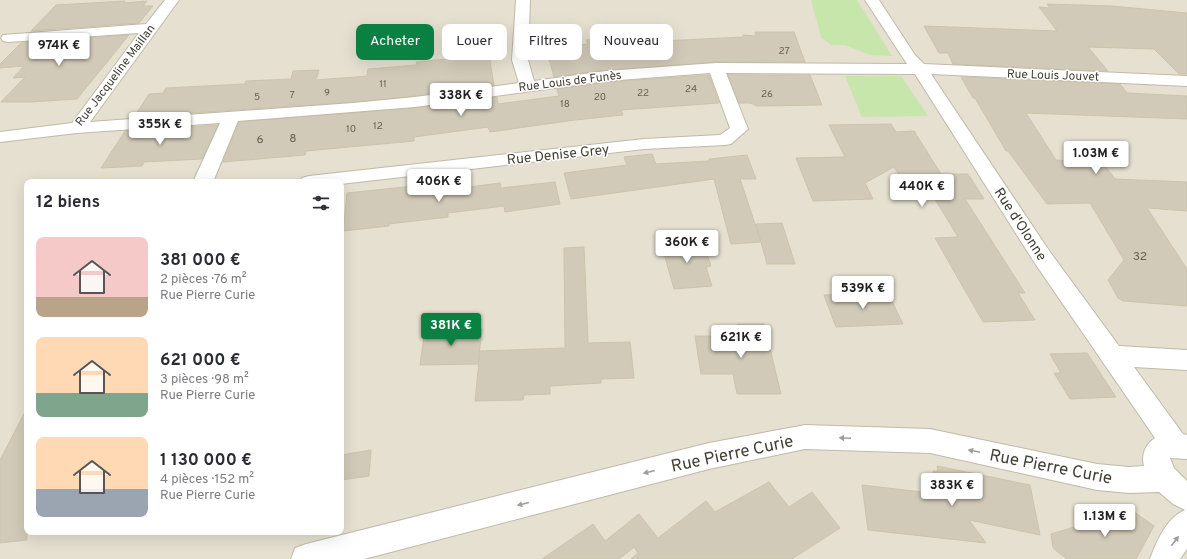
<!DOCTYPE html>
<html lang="fr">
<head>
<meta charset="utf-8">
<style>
  body { margin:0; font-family:Overpass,sans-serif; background:#f7f7f7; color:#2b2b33; height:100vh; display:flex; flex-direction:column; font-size:15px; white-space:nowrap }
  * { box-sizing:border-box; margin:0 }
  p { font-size:13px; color:#7c7c81 }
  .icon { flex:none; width:22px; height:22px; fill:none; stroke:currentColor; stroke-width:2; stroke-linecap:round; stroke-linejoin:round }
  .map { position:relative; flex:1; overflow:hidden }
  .side { position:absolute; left:24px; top:179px; width:320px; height:356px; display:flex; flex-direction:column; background:#fff; border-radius:8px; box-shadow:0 4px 16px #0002 }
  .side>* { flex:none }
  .banner { position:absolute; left:356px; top:24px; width:380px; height:36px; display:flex; gap:8px }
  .price { position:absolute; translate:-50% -34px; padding:0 9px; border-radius:4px; background:#fff; color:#222; font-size:13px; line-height:26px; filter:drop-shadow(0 1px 2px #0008) }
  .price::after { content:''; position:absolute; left:50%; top:24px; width:12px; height:9px; margin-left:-6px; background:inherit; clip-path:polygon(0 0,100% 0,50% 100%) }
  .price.current { background:#0b8043; color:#fff }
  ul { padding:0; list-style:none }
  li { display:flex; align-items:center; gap:12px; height:100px; padding:0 12px }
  li span { display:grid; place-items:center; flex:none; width:112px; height:80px; border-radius:8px; color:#555 }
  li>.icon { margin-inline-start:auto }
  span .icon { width:48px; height:48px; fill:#fffc; stroke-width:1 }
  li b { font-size:17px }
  h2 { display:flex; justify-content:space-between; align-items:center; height:48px; padding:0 12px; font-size:17px }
  .chip { padding:0 14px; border-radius:8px; background:#fff; box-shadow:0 4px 16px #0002; font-size:14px; line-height:36px }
  .chip.current { background:#0b8043; color:#fff }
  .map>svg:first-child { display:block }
</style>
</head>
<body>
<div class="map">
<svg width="1187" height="559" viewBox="0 0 1187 559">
  <rect width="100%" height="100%" fill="#f1eee2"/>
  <path fill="#e5e0d0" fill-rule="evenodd" d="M0 0H1187V559H0ZM27 182H341V532H27Z"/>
  <g fill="#c6e6ab">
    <path d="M811 0H857L892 56 870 55 845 45H831L821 37Z"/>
    <path d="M845 76H901L928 116 862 117Z"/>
  </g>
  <g fill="#d2cab8" stroke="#cdc3ab">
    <path d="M125 1 124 3 147 1 143 6H153L139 23 31 31 56 5Z"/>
    <path d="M1047 4 1112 6 1187 13V74H1179L1154 49 1088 47 1108 71 953 64 948 53H939L924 26 1057 31 1039 7 1050 8Z"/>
    <path d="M755 32H794L805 62H716L606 70 554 77 546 48 588 44 586 40 620 37 623 43 743 37V35L756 36Z"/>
    <path d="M129 35 77 99 32 102H1L25 77 13 78 24 66 0 68V64L21 43Z"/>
    <path d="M489 55 494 85 415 96 353 102 134 117 149 94 163 93 166 88 245 84 246 81 291 79 293 71 319 70 316 80 367 76 368 69 417 65 416 62Z"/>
    <path d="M709 75 719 103 621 110 623 115 575 120 490 132 488 127 414 137V141L306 151 305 155 223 162 239 122 415 108 497 97 498 104 559 96 557 89 606 82Z"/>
    <path d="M728 75H810L822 105 757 106 750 103H739Z"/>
    <path d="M961 77 1120 84 1127 93 1187 96V119L1026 113 1056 160 1102 162 1115 179 1187 182V211L1147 208 1187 269V306L1123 301 1118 298 1108 280 1124 260 1090 203 1047 204 1008 151H1006L975 98H973Z"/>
    <path d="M891 124 896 132 914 131 941 174H968L984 199H965L1025 293H1018L1035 320 983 322 935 238 958 237 927 186 906 187 894 167 865 183 873 199 813 201 796 158 845 157 829 125Z"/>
    <path d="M218 125 202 159 144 162 142 166 101 168 125 131Z"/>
    <path d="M652 154 656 164 709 161V159L747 155 756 179H740L761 242 731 244 714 179 571 199 564 173 627 165 624 157Z"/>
    <path d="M555 182 560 204 505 212 504 206 448 213V217L389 224V226L343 231 347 193 423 185V193L500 183 501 188Z"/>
    <path d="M782 223 795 264H767L756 224Z"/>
    <path d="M702 239 711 266 706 267 712 286 674 289 661 243Z"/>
    <path d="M584 247 588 343 630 342 634 378 601 379V383L550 386V394L524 395 523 400 475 401 480 351 565 348 564 248Z"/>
    <path d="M888 293 903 324 836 327 824 295Z"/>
    <path d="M737 324H764L781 394H737L733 374H701L695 336H739Z"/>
    <path d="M482 329 478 364 420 365 425 330Z"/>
    <path d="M1087 353 1116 397 1070 399 1054 373H1061L1050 354Z"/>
    <path d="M27 408V540L0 543V460Z"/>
    <path d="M371 450 369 476 341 480V455Z"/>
    <path d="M937 466 1030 485 1040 535 969 520 986 543 868 530 862 485 939 494 933 471H938Z"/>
    <path d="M769 482 789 507 812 492 840 528 792 559H631L638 553 634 547 619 559H542L593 524 605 541 639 514 658 538 706 501 715 512Z"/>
    <path d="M1131 510 1154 526 1136 559H1067L1053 548 1051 534Z"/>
  </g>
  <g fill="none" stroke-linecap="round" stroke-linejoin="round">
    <defs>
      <path id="minor" d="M165 0H179L90 122 353 103 415 97 519 83 512 60 516 0H530L528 60 534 81 606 71 716 63 907 64 865 0H879L915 55 924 64 1187 76V86L931 74 1050 252 1119 346 1187 350V370L1134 367 1183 434 1187 435V459L1170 458 1174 468 1187 481V549L1180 559H1150C1157 541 1166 518 1185 510L1173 504 1159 492 1129 493 1097 490 930 453 805 449 709 469 364 559H291L295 548 306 544 709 443 805 425 930 429 1097 464 1129 467 1144 466C1141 456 1145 444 1155 438L1034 262 915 74 726 73 748 129 731 144 725 145 644 149 341 184V182H299L302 178 309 176 644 139 720 135 730 128 710 73 606 81 415 107 238 121 213 182H193L220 123 77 133 0 142V132L72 123 139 33 8 42 3 41 1 38 3 35 146 24Z"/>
    </defs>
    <use href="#minor" stroke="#bfb9a8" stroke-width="2"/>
    <use href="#minor" fill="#fff" fill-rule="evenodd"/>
  </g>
  <defs><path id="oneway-solid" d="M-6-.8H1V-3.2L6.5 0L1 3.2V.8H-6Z"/></defs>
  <g fill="#a09e99">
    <use href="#oneway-solid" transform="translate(845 438) rotate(-178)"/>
    <use href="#oneway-solid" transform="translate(974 451) rotate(-168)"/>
    <use href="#oneway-solid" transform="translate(649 472) rotate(166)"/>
    <use href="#oneway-solid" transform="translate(523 504) rotate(166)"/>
    <use href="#oneway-solid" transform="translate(1175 541) rotate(-53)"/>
  </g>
  <g text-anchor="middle" stroke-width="3" stroke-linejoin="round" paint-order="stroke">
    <g font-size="10" fill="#666154">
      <text x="784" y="54">27</text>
      <text x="383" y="87">11</text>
      <text x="691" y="92">24</text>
      <text x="327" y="96">9</text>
      <text x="643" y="96">22</text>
      <text x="767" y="97">26</text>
      <text x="292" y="98">7</text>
      <text x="257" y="100">5</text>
      <text x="600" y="100">20</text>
      <text x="565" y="107">18</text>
      <text x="378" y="129">12</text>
      <text x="351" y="132">10</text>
    </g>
    <g font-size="12" fill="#423e33" stroke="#fff">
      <text transform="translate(115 75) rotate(-53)" y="4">Rue Jacqueline Maillan</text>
      <text transform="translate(1053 75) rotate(2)" y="4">Rue Louis Jouvet</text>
      <text transform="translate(570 81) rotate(-7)" y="4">Rue Louis de Funès</text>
    </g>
    <g font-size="12" fill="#666154">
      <text x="293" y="142">8</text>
      <text x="260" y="143">6</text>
      <text x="1140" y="260">32</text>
    </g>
    <g font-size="14" fill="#423e33" stroke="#fff">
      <text transform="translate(558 154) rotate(-6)" y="5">Rue Denise Grey</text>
      <text transform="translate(1021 224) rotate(57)" y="5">Rue d'Olonne</text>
    </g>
    <g font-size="17" fill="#423e33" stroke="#fff">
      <text transform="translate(732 453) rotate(-12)" y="6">Rue Pierre Curie</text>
      <text transform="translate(1051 466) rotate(11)" y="6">Rue Pierre Curie</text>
    </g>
  </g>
</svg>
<b class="price" style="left:59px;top:67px">974K €</b>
<b class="price" style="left:461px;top:117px">338K €</b>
<b class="price" style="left:160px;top:146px">355K €</b>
<b class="price" style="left:1096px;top:175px">1.03M €</b>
<b class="price" style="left:439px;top:203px">406K €</b>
<b class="price" style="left:922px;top:208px">440K €</b>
<b class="price" style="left:687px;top:264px">360K €</b>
<b class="price" style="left:863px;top:310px">539K €</b>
<b class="price current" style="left:451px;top:347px">381K €</b>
<b class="price" style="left:741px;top:359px">621K €</b>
<b class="price" style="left:952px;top:507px">383K €</b>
<b class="price" style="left:1105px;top:538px">1.13M €</b>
<div class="banner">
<a class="chip current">Acheter</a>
<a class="chip">Louer</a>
<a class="chip">Filtres</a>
<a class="chip">Nouveau</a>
</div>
<section class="side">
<h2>12 biens<svg class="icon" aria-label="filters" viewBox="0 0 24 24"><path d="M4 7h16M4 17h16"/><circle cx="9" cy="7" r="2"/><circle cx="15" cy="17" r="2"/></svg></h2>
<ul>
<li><span style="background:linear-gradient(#f6c9c9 75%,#b9a48a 0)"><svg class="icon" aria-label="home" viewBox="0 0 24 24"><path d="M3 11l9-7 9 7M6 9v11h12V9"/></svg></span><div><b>381 000 €</b><p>2 pièces · 76 m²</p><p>Rue Pierre Curie</p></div></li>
<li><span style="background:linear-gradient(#ffd9b3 70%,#7fa58c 0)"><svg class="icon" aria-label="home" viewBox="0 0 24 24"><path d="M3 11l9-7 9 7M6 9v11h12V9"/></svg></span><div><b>621 000 €</b><p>3 pièces · 98 m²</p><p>Rue Pierre Curie</p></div></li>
<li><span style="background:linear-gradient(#ffd9b3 65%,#9aa5b1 0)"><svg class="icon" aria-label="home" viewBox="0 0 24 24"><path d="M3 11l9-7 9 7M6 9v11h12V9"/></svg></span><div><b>1 130 000 €</b><p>4 pièces · 152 m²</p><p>Rue Pierre Curie</p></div></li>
</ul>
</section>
</div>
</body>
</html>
